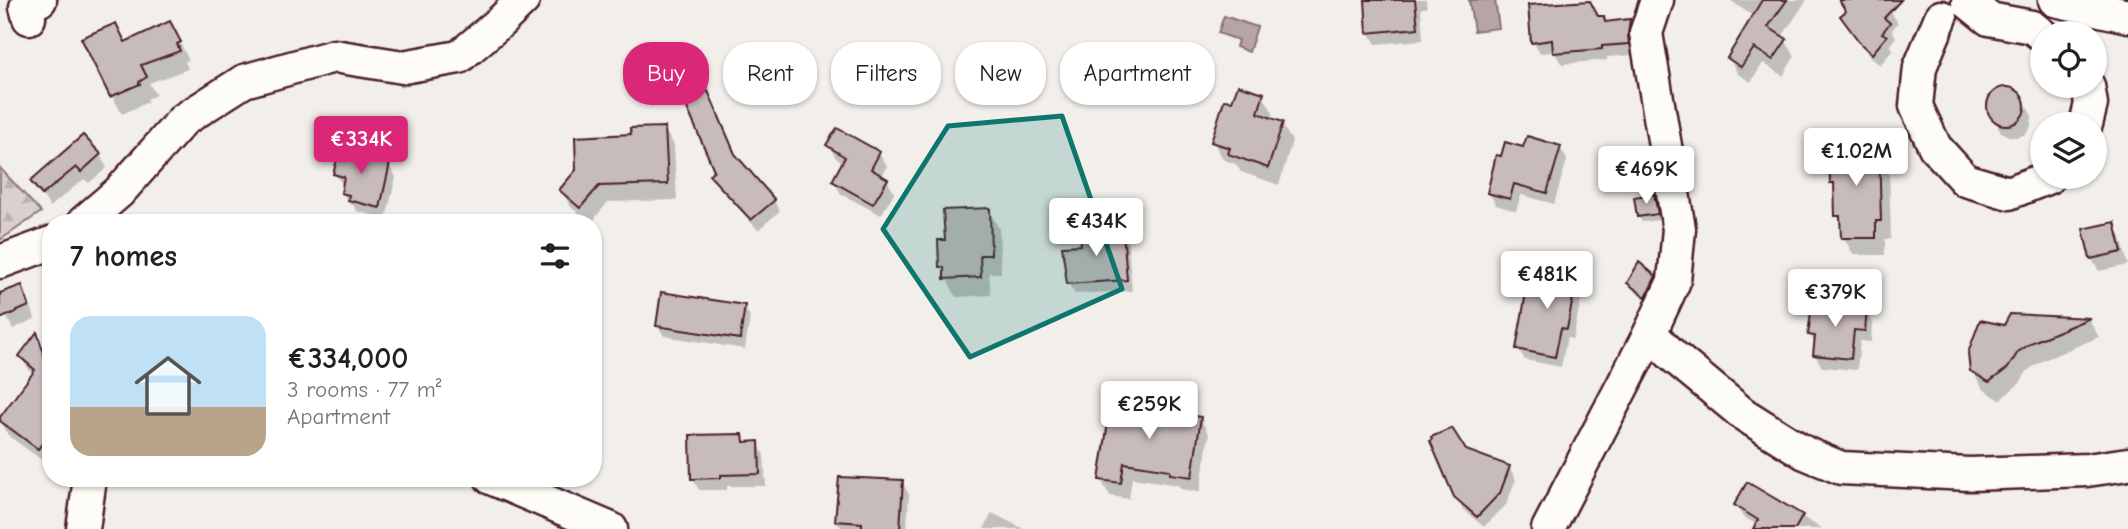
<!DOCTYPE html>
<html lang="en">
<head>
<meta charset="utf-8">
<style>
  body { margin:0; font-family:"Comic Neue",sans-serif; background:#f6f6f6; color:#202124; height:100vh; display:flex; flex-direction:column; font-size:26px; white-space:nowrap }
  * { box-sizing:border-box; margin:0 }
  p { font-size:23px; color:#757577 }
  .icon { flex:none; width:38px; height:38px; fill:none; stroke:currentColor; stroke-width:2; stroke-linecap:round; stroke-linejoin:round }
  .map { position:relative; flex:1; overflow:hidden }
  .drawer { position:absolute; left:42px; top:214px; width:560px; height:273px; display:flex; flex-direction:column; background:#fff; border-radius:28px; box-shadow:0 2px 5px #0004 }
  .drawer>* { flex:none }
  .hud { position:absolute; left:623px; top:42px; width:665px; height:63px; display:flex; gap:14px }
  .buttons { position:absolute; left:2030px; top:21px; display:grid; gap:14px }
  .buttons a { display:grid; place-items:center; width:77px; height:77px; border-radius:50%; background:#fff; box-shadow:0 2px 5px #0004; font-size:35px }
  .price { position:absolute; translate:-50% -60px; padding:0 16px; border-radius:7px; background:#fff; color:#222; font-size:23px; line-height:46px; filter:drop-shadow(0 2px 4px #0008) }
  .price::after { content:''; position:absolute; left:50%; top:42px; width:21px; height:16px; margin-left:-10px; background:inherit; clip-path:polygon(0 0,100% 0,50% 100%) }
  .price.selected { background:#db2777; color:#fff }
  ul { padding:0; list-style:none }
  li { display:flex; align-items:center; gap:21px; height:175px; padding:0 28px }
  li+li { border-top:2px solid #e0e0e0 }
  li span { display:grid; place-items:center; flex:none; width:196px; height:140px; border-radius:21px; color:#555 }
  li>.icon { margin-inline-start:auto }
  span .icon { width:84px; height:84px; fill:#fffc; stroke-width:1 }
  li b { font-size:30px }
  h2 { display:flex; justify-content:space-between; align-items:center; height:84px; padding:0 28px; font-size:30px }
  .tag { padding:0 24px; border-radius:28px; background:#fff; box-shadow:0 2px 5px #0004; font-size:24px; line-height:63px }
  .tag.selected { background:#db2777; color:#fff }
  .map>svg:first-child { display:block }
</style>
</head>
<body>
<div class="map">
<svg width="2128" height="529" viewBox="0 0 2128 529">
  <defs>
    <pattern id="forest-firs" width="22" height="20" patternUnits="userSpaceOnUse" patternTransform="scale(1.75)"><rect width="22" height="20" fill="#d9d0cf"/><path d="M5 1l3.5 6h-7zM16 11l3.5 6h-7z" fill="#bcb2b2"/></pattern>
  </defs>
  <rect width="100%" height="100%" fill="#f2efeb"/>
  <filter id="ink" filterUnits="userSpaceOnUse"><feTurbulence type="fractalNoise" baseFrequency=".0143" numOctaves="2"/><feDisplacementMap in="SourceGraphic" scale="14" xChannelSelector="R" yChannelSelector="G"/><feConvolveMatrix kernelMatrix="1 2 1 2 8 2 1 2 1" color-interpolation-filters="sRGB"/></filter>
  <g filter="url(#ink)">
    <path fill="url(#forest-firs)" stroke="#92787d" stroke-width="2" d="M0 168 41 212 0 240Z"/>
    <g fill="#b7a5a6" stroke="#8b6f75" stroke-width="2">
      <path d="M1469 0H1495L1499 28 1474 31Z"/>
      <path d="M1224 16 1257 27 1249 52 1236 47 1238 40 1218 33Z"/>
    </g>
    <g fill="#0003">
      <path d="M1366 0H1426L1427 8H1421L1423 40 1376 44 1369 32Z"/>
      <path d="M1730 0H1807L1781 38 1785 40 1795 56 1783 76 1763 63 1751 82 1738 74 1729 58 1754 17Z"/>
      <path d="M1853 0H1884L1898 23 1892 30 1896 37 1890 45 1893 50 1880 65 1870 57 1850 29Z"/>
      <path d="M1598 18H1604L1607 23 1629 21 1636 32 1634 55 1607 57V60L1562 64 1554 52 1540 53 1533 42Z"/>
      <path d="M179 41 189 60 185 61 188 69 149 83 156 95 147 99 148 102 122 114 112 96 126 44Z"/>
      <path d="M2004 88 2014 90 2022 97 2032 116 2031 126 2026 134 2018 137 2008 136 2001 132 1988 106 1991 96Z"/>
      <path d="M1263 95 1273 113 1271 120 1281 123 1292 141 1279 185 1241 172 1236 164 1224 160 1213 142 1234 103Z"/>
      <path d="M664 129 674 145 677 200 608 202 592 222H588L571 207 561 190 633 136Z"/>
      <path d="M83 137 100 155 107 168 89 183 84 179 50 207 33 182Z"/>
      <path d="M829 146 879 153 887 166 881 177 887 180 894 193 881 215 841 194 834 181 844 163 836 158Z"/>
      <path d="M1878 146 1889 164 1891 239H1885V255H1854L1843 237V226L1837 216 1836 189 1832 183Z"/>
      <path d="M1560 147 1567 160 1554 204 1521 195 1516 211 1496 205 1489 193 1502 158 1524 149Z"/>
      <path d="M364 149 370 160 389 165 396 177 386 219 357 211 353 205 349 204 342 192 344 187 335 174Z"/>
      <path d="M737 159 774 201 780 211 758 230 718 186 711 175Z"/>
      <path d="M1653 195 1657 202 1660 220 1642 222 1638 216Z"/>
      <path d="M989 210 999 229 1001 273H989L991 295 956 297 941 267 947 241Z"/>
      <path d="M2114 224 2121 237 2128 265 2099 271 2091 258Z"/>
      <path d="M1122 232 1128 243 1132 291 1075 294 1068 283 1083 246Z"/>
      <path d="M1578 267 1585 279 1573 339 1567 338 1561 367 1525 360 1518 348 1554 284Z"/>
      <path d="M1655 277 1658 284 1650 302 1632 289 1629 283Z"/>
      <path d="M22 287 29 300 35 319 13 329 0 304V295Z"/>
      <path d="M744 306 750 317 745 349 664 336 658 326Z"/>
      <path d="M1866 311 1872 323 1871 342 1860 341 1857 370 1822 367 1815 355 1816 345 1810 335Z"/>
      <path d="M2011 315 2089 320 2099 337 2044 360 2028 370 2020 383 2000 400 1983 389 1972 370 2005 327Z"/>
      <path d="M37 335 47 354 51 349V462L49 465 10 437 0 420 33 376 21 357Z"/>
      <path d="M1112 405 1200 418 1209 435 1200 492 1181 489 1178 485 1132 478 1129 499 1110 496 1101 480Z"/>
      <path d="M742 436 746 443H758L764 455 766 486H727V490H699L693 479Z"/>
      <path d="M1465 451 1509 467 1516 479 1506 505 1484 527 1463 509 1456 496Z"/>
      <path d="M902 482 909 494 907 529H842L837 521Z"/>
      <path d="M1747 484 1821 528V529H1764L1742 516 1736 505Z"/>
      <path d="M992 513 1022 528 1023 529H984Z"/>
    </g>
    <g fill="#c8bbbb" stroke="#4a1f2b" stroke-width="2">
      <path d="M1365 0H1415L1418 28 1367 33Z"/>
      <path d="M1762 0H1787L1768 27 1787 39 1773 60 1754 48 1741 67 1727 58Z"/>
      <path d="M1839 0H1901L1884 18 1890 23 1882 33 1887 36 1872 54 1861 44 1840 16 1846 11Z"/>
      <path d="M1590 1 1598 16H1604L1605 22 1630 19 1628 35 1629 44 1602 46V49L1553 53 1552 40 1531 43 1528 5Z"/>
      <path d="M170 21 181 42 177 44 180 51 141 65 147 77 139 82 140 84 110 97 81 38 116 23 125 42Z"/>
      <path d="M1238 85 1264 93 1258 113 1283 122 1268 168 1228 154 1230 148 1211 142 1224 100 1232 101Z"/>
      <circle cx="2006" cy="106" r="19"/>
      <path d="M708 91 735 154 775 200 751 220 709 175 714 170 684 101Z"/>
      <path d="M665 127 668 184 599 186 580 208 559 190 576 170 575 137 631 134 630 128Z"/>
      <path d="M837 128 880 152 871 169 888 179 873 204 832 181 845 157 826 145Z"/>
      <path d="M83 135 101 154 81 172 76 167 42 195 30 181Z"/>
      <path d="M1527 136 1561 146 1547 193 1514 184 1510 199 1487 193 1496 155 1501 156 1505 142 1523 147Z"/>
      <path d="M342 142 365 148 362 156 390 163 380 208 348 200 349 195 341 193 344 177 333 174Z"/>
      <path d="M1879 144 1881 221H1876V238H1841L1840 216H1835L1834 183H1830L1829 145Z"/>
      <path d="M1654 194 1658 214 1637 217 1634 197Z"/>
      <path d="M990 208 991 255H980L981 277 944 279V267H939L938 240H945L943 210Z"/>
      <path d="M2115 222 2122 252 2090 259 2083 229Z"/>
      <path d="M1123 230 1127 280 1067 284 1062 246 1081 245 1080 233Z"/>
      <path d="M1556 262 1579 266 1567 329 1561 328 1555 357 1516 349 1529 276 1553 281Z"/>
      <path d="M1639 262 1656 276 1646 297 1627 283Z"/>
      <path d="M22 285 29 306 0 319V293Z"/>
      <path d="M661 292 745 305 740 339 656 326Z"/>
      <path d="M1812 304 1867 309 1865 331 1854 330 1851 359 1813 355 1815 336 1808 335Z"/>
      <path d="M2010 314 2090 318 2033 342 2018 352 2008 368 1989 382 1970 371 1968 353 1980 320 2004 325Z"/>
      <path d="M37 332 45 357 51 349V432L38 449 0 421V417L35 370 19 356Z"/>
      <path d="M1111 403 1201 417 1192 477 1170 474V470L1124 463 1121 483 1099 480Z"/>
      <path d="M1452 428 1466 450 1510 466 1500 493 1477 517 1454 497 1430 441 1432 439 1431 437Z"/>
      <path d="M743 434 744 442 759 441 760 474 721 475V478L691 479 690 435Z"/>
      <path d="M839 477 903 480 900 529H862V523L835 521Z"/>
      <path d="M1747 482 1803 515 1795 529H1753L1758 520 1734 505Z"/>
    </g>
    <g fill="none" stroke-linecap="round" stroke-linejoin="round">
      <defs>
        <g id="minor">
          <path d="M2055 0 2128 16"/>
          <path d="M1968 2 1989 19 2032 27 2042 35"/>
          <path d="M1941 17 1920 67 1916 106 1935 147 1965 180 2009 193 2049 177"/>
          <path d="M29 18 26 7 40 0"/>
          <path d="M2086 124 2091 104 2088 86"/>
          <path d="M84 222 119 192 183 120 244 81 334 56 403 67 459 57 498 24 523 0"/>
          <path d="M0 262 51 243"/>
          <path d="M1650 333 1673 356 1743 414 1805 453 1841 468 1970 474 2087 470 2128 464"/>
          <path d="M491 478 611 529"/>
          <path d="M83 529 90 478"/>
          <path d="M1548 529 1650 333 1674 281 1679 229 1646 33 1657 0"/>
        </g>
      </defs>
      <use href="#minor" stroke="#4a1f2b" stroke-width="37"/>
      <use href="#minor" stroke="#fdfcf7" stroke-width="32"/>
    </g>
  </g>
  <path fill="#0f766e" fill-opacity="0.2" stroke="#0f766e" stroke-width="5" stroke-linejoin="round" d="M1062 116 1122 289 970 357 883 229 948 126Z"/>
</svg>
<div class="buttons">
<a><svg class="icon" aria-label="locate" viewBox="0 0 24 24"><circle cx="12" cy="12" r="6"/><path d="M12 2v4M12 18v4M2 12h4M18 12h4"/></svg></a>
<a><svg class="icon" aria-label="layers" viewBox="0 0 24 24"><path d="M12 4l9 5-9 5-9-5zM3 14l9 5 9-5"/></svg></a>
</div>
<b class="price selected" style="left:361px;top:176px">€334K</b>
<b class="price" style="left:1856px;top:188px">€1.02M</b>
<b class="price" style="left:1646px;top:206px">€469K</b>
<b class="price" style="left:1096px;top:258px">€434K</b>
<b class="price" style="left:1547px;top:311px">€481K</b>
<b class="price" style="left:1835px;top:329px">€379K</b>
<b class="price" style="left:1149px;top:441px">€259K</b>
<div class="hud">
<a class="tag selected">Buy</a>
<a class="tag">Rent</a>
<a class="tag">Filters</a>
<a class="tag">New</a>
<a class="tag">Apartment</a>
</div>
<section class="drawer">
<h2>7 homes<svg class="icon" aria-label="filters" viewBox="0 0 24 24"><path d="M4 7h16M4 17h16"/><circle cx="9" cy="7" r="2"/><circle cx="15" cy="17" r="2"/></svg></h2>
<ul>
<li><span style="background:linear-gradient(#bfe0f5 65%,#b9a48a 0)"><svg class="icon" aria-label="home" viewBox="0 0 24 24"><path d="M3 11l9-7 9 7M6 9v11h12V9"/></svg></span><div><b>€334,000</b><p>3 rooms · 77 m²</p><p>Apartment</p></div></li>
</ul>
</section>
</div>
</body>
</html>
